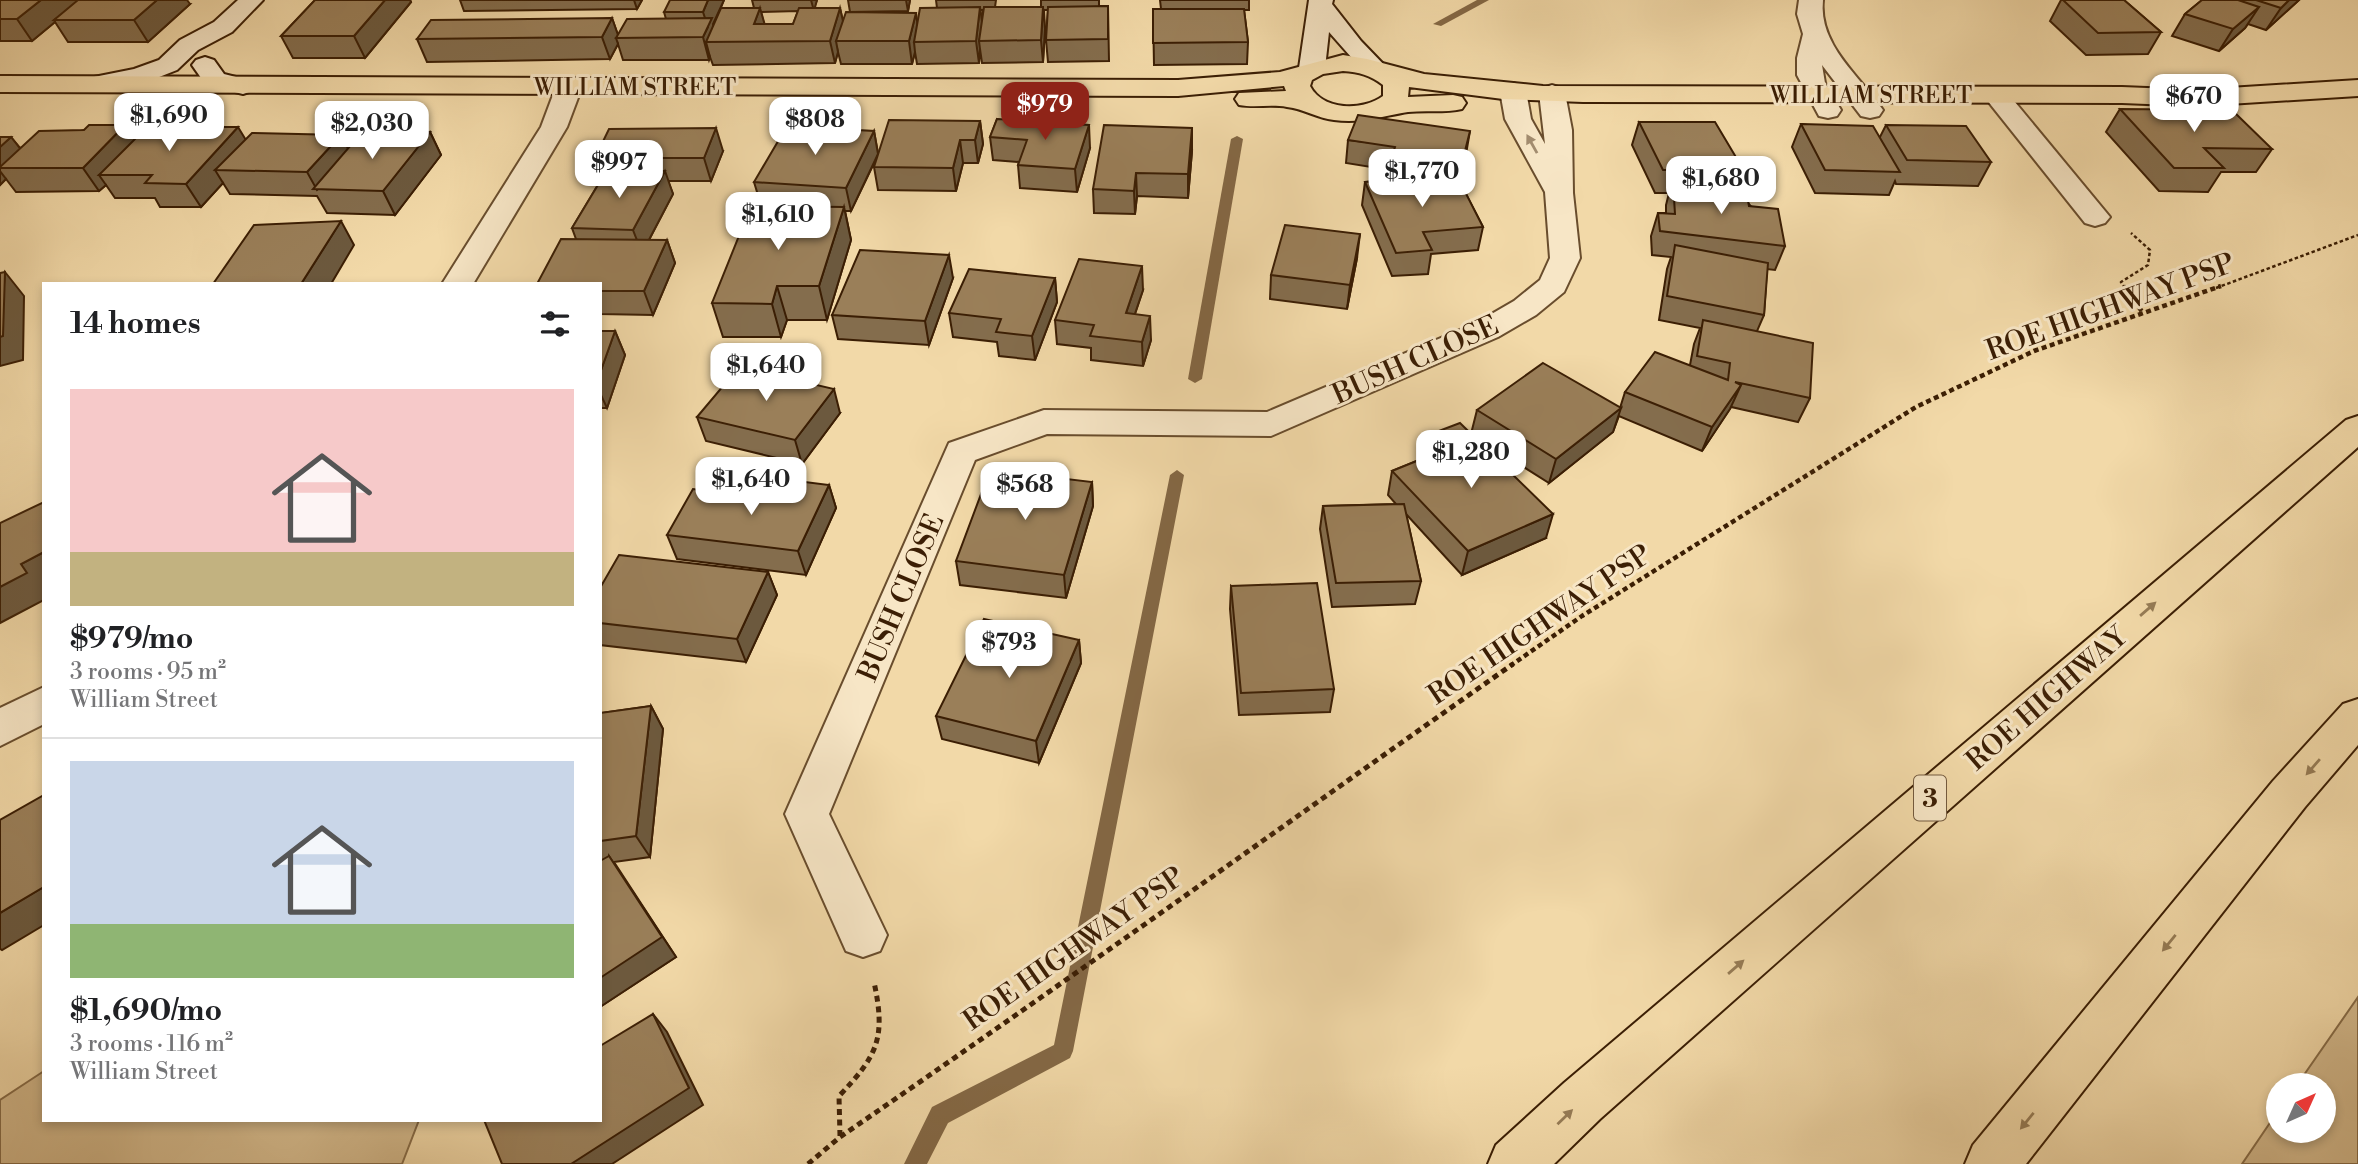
<!DOCTYPE html>
<html lang="en">
<head>
<meta charset="utf-8">
<style>
  body { margin:0; font-family:"Libre Bodoni",serif; background:#f2f2f2; color:#202124; height:100vh; display:flex; flex-direction:column; font-size:26px; white-space:nowrap }
  * { box-sizing:border-box; margin:0 }
  p { font-size:23px; color:#757577 }
  .icon { flex:none; width:38px; height:38px; fill:none; stroke:currentColor; stroke-width:2; stroke-linecap:round; stroke-linejoin:round }
  .map { position:relative; flex:1; overflow:hidden }
  .details { position:absolute; left:42px; top:282px; width:560px; height:840px; display:flex; flex-direction:column; background:#fff; border-radius:0px; box-shadow:0 4px 10px #0003 }
  .details>* { flex:none }
  .needle { width:46px; rotate:45deg }
  .controls { position:absolute; left:2266px; top:1073px; display:grid; gap:14px }
  .controls a { display:grid; place-items:center; width:70px; height:70px; border-radius:50%; background:#fff; box-shadow:0 4px 10px #0003; font-size:35px }
  .price { position:absolute; translate:-50% -60px; padding:0 16px; border-radius:14px; background:#fff; color:#222; font-size:23px; line-height:46px; filter:drop-shadow(0 2px 4px #0008) }
  .price::after { content:''; position:absolute; left:50%; top:42px; width:21px; height:16px; margin-left:-10px; background:inherit; clip-path:polygon(0 0,100% 0,50% 100%) }
  .price.selected { background:#8f2418; color:#fff }
  ul { padding:0; list-style:none }
  li { display:grid; align-content:center; gap:14px; height:371px; padding:0 28px }
  li+li { border-top:2px solid #e0e0e0 }
  li span { display:grid; place-items:center; height:217px; border-radius:0px; color:#555 }
  li>.icon { margin-inline-start:auto }
  span .icon { width:126px; height:126px; fill:#fffc; stroke-width:1 }
  li b { font-size:30px }
  h2 { display:flex; justify-content:space-between; align-items:center; height:84px; padding:0 28px; font-size:30px }
  .map>svg:first-child { display:block }
</style>
</head>
<body>
<div class="map">
<svg width="2358" height="1164" viewBox="0 0 2358 1164">
  <rect width="100%" height="100%" fill="#f2d9a8"/>
  <filter id="stains"><feTurbulence type="fractalNoise" baseFrequency=".00286" numOctaves="4"/><feColorMatrix values="0 0 0 0 .2 0 0 0 0 .09 0 0 0 0 .02 0 0 0 .5 -.17"/></filter>
  <radialGradient id="worn" r=".72"><stop offset=".6" stop-color="#630" stop-opacity="0"/><stop offset="1" stop-color="#630" stop-opacity=".3"/></radialGradient>
  <g fill="#d3b98c" stroke="#876c48" stroke-width="2">
    <path d="M2358 997V1164H2242L2278 1111V1130H2324V1085H2297Z"/>
    <path d="M44 1071V1120H419L402 1164H0V1100Z"/>
  </g>
  <g fill="none" stroke-linecap="round" stroke-linejoin="round">
    <g fill="#846845" fill-rule="evenodd">
      <path d="M1477 0H1489L1441 26 1433 24Z"/>
      <path d="M1237 136 1243 139 1202 379 1195 383 1188 379 1231 139Z"/>
      <path d="M1177 470 1184 475 1073 1051 1070 1058 948 1123 927 1164H904L932 1107 1054 1045 1170 475Z"/>
    </g>
    <defs>
      <g id="street">
        <path d="M1799 0H1823C1818 45 1860 76 1883 110L1879 116 1870 118 1861 116 1822 65 1825 83 1841 110 1837 116 1828 118 1819 116 1797 75V58L1803 34 1797 14Z"/>
        <path d="M569 79 578 82 582 87 567 127 473 284H442L541 127 556 87 560 82Z"/>
        <path d="M1513 83 1522 86 1526 91 1531 119 1545 144 1539 93 1543 88 1552 85 1561 88 1565 93 1572 130 1573 193 1580 258 1564 292 1536 315 1498 337 1271 436 1047 434 975 460 829 814 887 935 880 951 863 957 846 951 785 814 949 443 1044 410 1267 412 1476 323 1514 301 1540 280 1550 258 1545 192 1505 119 1500 91 1504 86Z"/>
        <path d="M1996 87 2005 90 2105 211 2110 217 2105 223 2095 226 2085 223 1983 95 1987 90Z"/>
        <path d="M44 687V724L0 746V708Z"/>
      </g>
      <g id="secondary">
        <path d="M238 0H263L232 32 198 50 177 70 149 81 93 92 84 89 80 84 84 79 134 69 159 60 180 40 214 22Z"/>
        <path d="M1309 0H1333L1332 4 1361 41 1388 69 1384 74 1375 77 1366 74 1329 32 1325 68 1321 73 1312 76 1303 73 1299 68Z"/>
        <path d="M205 57 214 60 224 74 252 81 256 86 252 91 243 94 206 85 192 65 196 60Z"/>
      </g>
      <path id="primary" d="M1343 55 1367 59 1424 74 1543 86 2122 87 2197 90 2358 80V96L2197 106 2122 103 1583 102 1503 99 1409 87 1408 97 1453 95 1462 97 1466 103 1462 109C1445 113 1426 110 1408 112 1383 116 1360 124 1334 120 1317 118 1304 109 1287 107 1271 104 1255 108 1239 105L1235 99 1239 93 1286 91 1284 86 1178 96 0 92V76L1178 80 1280 72ZM1343 71C1359 72 1370 75 1383 85V96C1363 111 1323 111 1310 86L1312 80 1323 74Z"/>
      <g id="highway">
        <path d="M2358 416V447L1600 1119 1554 1164H1488L1496 1145 1564 1083 2346 420Z"/>
        <path d="M2358 699V745L2305 807 2026 1164H1965L1973 1145 2273 781 2343 704Z"/>
      </g>
    </defs>
    <use href="#street" stroke="#694d2d" stroke-width="4"/>
    <use href="#secondary" stroke="#3b1e04" stroke-width="4"/>
    <use href="#primary" stroke="#3b1e04" stroke-width="4"/>
    <use href="#highway" stroke="#3b1e04" stroke-width="4"/>
    <g stroke="#3b1e04" stroke-width="2.5" stroke-dasharray="3.5 2.5" stroke-linecap="butt">
      <path d="M2125 288 2121 282 2148 265 2150 250 2131 233"/>
      <path d="M2216 288 2358 235"/>
    </g>
    <g stroke="#3b1e04" stroke-width="4.5" stroke-dasharray="5 3.5" stroke-linecap="butt">
      <path d="M2124 286 2143 313"/>
      <path d="M1510 666 1582 616 1916 407 2034 351 2221 286"/>
    </g>
    <g stroke="#3b1e04" stroke-width="5" stroke-dasharray="6 4.5" stroke-linecap="butt">
      <path d="M840 1136 839 1096C878 1055 886 1038 874 982"/>
      <path d="M808 1164 840 1137C1066 982 1288 822 1513 664"/>
    </g>
    <use href="#street" fill="#f7e6c6" fill-rule="evenodd"/>
    <use href="#secondary" fill="#f7e6c6" fill-rule="evenodd"/>
    <use href="#primary" fill="#f2d9a8" fill-rule="evenodd"/>
    <use href="#highway" fill="#f2d9a8" fill-rule="evenodd"/>
  </g>
  <g fill="#846d4d" stroke="#3b1e04" stroke-width="2" fill-rule="evenodd">
    <path d="M0 0 190 4 148 42H68L55 22 32 41H0Z"/>
    <path d="M315 0H410L411 2 365 58H293L281 36Z"/>
    <path d="M460 0H642L637 9 464 11Z"/>
    <path d="M724 0 714 25 754 8 752 0H817L814 8H840L843 22H918L937 8 936 0H996L995 7H1041V0H1099V6H1108L1109 61 1048 62 1046 40 1048 10H1044L1045 29 1043 62 982 63 980 49 979 63 917 64 915 52 912 64H841L838 52 835 63 713 65 710 57 709 60H623L618 44 610 59 427 62 417 39 612 18 618 35 666 19 664 12ZM980 10H983L982 22ZM798 11 793 24H764L761 12Z"/>
    <path d="M848 0H910L908 11 850 12Z"/>
    <path d="M1160 0H1249V10H1244L1248 42 1247 64 1154 65 1153 9H1161Z"/>
    <path d="M2061 0H2124L2161 32 2148 54 2086 55 2050 21Z"/>
    <path d="M2202 0H2299L2266 30 2248 24 2245 28 2219 51 2172 36 2185 14Z"/>
    <path d="M2120 109 2272 149 2256 172H2221L2208 192 2159 191 2106 132Z"/>
    <path d="M997 119 1090 148 1077 192 1020 188 1018 165 1019 162 993 160 990 137Z"/>
    <path d="M980 121 983 144 978 163H963L956 191 878 190 874 167 877 157 851 211H845L851 240 827 320H787L781 337H723L712 303 781 207 761 205 754 182 874 131 878 153Z"/>
    <path d="M1639 122 1743 169 1736 189 1785 246 1775 270 1767 269 1764 315 1757 331 1810 398 1798 422 1731 407 1702 451 1619 416 1613 432 1549 483 1471 434 1477 410 1620 408 1625 392 1690 365 1694 344 1700 328 1659 320 1667 269 1671 257 1652 255 1651 236 1658 213H1666V205L1669 193H1655L1632 145Z"/>
    <path d="M1801 124 1880 137 1886 125 1991 162 1978 186 1896 184 1895 181 1889 195 1815 193 1792 147Z"/>
    <path d="M125 125 135 139H245L341 135 348 149 430 132 441 155 395 215 327 213 317 196 230 194 223 183 201 207H160L155 198H115L106 185 99 191 16 192 6 179 0 185V137H11L20 148 84 130Z"/>
    <path d="M1348 140 1466 154 1459 181 1483 227 1478 250 1431 254 1428 274 1392 276 1362 205 1365 182 1407 178 1389 176 1390 170 1346 163Z"/>
    <path d="M723 151 711 181H668L673 194 649 240H667L675 263 653 315 600 314V284L576 239 572 228 602 178 595 158Z"/>
    <path d="M1192 151 1188 198 1137 196 1135 214 1094 213 1093 189Z"/>
    <path d="M1357 258 1347 309 1270 299 1271 275Z"/>
    <path d="M953 278 929 345 838 339 832 315Z"/>
    <path d="M1055 278 1057 302 1035 360 999 356 997 342 953 337 949 313Z"/>
    <path d="M1143 290 1135 314 1151 340 1143 366 1091 360V348L1057 344 1055 320Z"/>
    <path d="M600 331H615L625 355 607 408H600Z"/>
    <path d="M840 413 802 464 706 441 697 417Z"/>
    <path d="M1428 435 1546 538 1462 575 1406 514 1421 581 1415 604 1332 607 1320 529 1323 506 1396 504 1388 495 1392 471 1424 458Z"/>
    <path d="M1092 482 1093 506 1066 598 960 585 956 561Z"/>
    <path d="M829 485 836 508 806 575 677 559 667 535Z"/>
    <path d="M768 572 777 595 746 662 600 645V588Z"/>
    <path d="M1231 586 1334 689 1330 712 1239 715 1230 609Z"/>
    <path d="M1079 640 1081 663 1039 763 942 739 936 716Z"/>
    <path d="M651 706 663 729 650 857 614 862 676 957 600 1007V713Z"/>
  </g>
  <g fill="#6c593e" stroke="#3b1e04" stroke-width="2">
    <path d="M41 0H82L54 20 55 22 32 41 17 19Z"/>
    <path d="M157 0H187L190 4 148 42 134 20Z"/>
    <path d="M385 0H410L411 2 365 58 354 36Z"/>
    <path d="M634 0H642L637 9Z"/>
    <path d="M708 0H724L713 24 718 40 706 42 710 57 709 60 703 37 708 27 703 12Z"/>
    <path d="M811 0H817L814 11Z"/>
    <path d="M906 0H910L908 11Z"/>
    <path d="M2289 0H2299L2266 30 2281 8Z"/>
    <path d="M980 7 983 29 979 41 980 49 979 63 976 41Z"/>
    <path d="M1043 7 1045 29 1043 62 1041 40Z"/>
    <path d="M2259 7 2245 28 2219 51 2233 29Z"/>
    <path d="M760 8 766 29 754 24Z"/>
    <path d="M840 8 845 30 836 41 838 52 835 63 830 41Z"/>
    <path d="M916 13 919 35 914 42 915 52 912 64 909 41Z"/>
    <path d="M612 18 619 38H616L618 44 610 59 602 37Z"/>
    <path d="M980 121 983 144 978 163 975 140Z"/>
    <path d="M125 125 140 148 99 175 106 185 99 191 83 168Z"/>
    <path d="M1089 125 1090 148 1077 192 1075 169Z"/>
    <path d="M238 127 252 150 215 170 223 183 201 207 186 184Z"/>
    <path d="M716 128 723 151 711 181 704 158Z"/>
    <path d="M1192 128V151L1188 198V174Z"/>
    <path d="M874 131 878 154 851 211 846 188Z"/>
    <path d="M1470 131 1466 154 1458 186 1462 163Z"/>
    <path d="M430 132 441 155 395 215 383 191Z"/>
    <path d="M341 135 353 158 317 190 307 172Z"/>
    <path d="M11 137 29 160 0 168V147Z"/>
    <path d="M960 140 963 163 956 191 953 168Z"/>
    <path d="M0 171 6 179 0 185Z"/>
    <path d="M665 171 673 194 642 253 633 230Z"/>
    <path d="M1136 173 1137 196 1135 214 1134 191Z"/>
    <path d="M844 207 851 240 827 320 819 286Z"/>
    <path d="M341 221 354 245 331 284H301Z"/>
    <path d="M1360 234 1357 258 1347 309 1350 285Z"/>
    <path d="M667 240 675 263 653 315 644 291Z"/>
    <path d="M949 255 953 278 929 345 925 321Z"/>
    <path d="M1142 266 1143 290 1127 337 1126 313Z"/>
    <path d="M5 272 24 296 23 360 0 366V337Z"/>
    <path d="M1055 278 1057 302 1035 360 1032 336Z"/>
    <path d="M777 286 787 320 781 337 772 304Z"/>
    <path d="M1150 316 1151 340 1143 366 1142 342Z"/>
    <path d="M615 331 625 355 607 408 600 393V373Z"/>
    <path d="M1741 385 1730 409 1702 451 1712 427Z"/>
    <path d="M834 389 840 413 802 464 795 440Z"/>
    <path d="M1621 408 1613 432 1549 483 1556 459Z"/>
    <path d="M1092 482 1093 506 1066 598 1064 575Z"/>
    <path d="M829 485 836 508 806 575 798 551Z"/>
    <path d="M1553 514 1546 538 1462 575 1468 551Z"/>
    <path d="M44 552V600L0 623V587L21 564Z"/>
    <path d="M768 572 777 595 746 662 737 639Z"/>
    <path d="M1079 640 1081 663 1039 763 1036 741Z"/>
    <path d="M651 706 663 729 650 857 636 836Z"/>
    <path d="M609 856 676 957 600 1007V978Z"/>
    <path d="M42 888 44 889V925L2 950 0 949V913Z"/>
    <path d="M653 1014 667 1032 703 1105 612 1164H571Z"/>
  </g>
  <g fill="#9a7f59" stroke="#3b1e04" stroke-width="2">
    <path d="M0 0H41L17 19H0Z"/>
    <path d="M78 0H157L134 20H54Z"/>
    <path d="M315 0H385L354 36H281Z"/>
    <path d="M670 0H708L703 12H664Z"/>
    <path d="M2063 0H2124L2161 32 2098 33Z"/>
    <path d="M2202 0H2238L2259 7 2233 29 2185 14Z"/>
    <path d="M2256 0H2289L2281 8Z"/>
    <path d="M1108 6V39L1046 40 1048 7Z"/>
    <path d="M980 7 976 41 914 42 920 8Z"/>
    <path d="M984 7H1043L1041 40 979 41Z"/>
    <path d="M721 8H760L754 24H793L799 8H840L830 41 706 42Z"/>
    <path d="M1153 9H1244L1248 42 1153 43Z"/>
    <path d="M846 12 916 13 909 41H836Z"/>
    <path d="M612 18 602 37 417 39 431 20Z"/>
    <path d="M712 18 703 37 616 38 627 19Z"/>
    <path d="M2120 109 2232 110 2272 149 2204 148 2224 168H2174Z"/>
    <path d="M1358 115 1470 131 1462 163 1393 153 1395 147 1348 140Z"/>
    <path d="M997 119 1089 125 1075 169 1018 165 1027 140 990 137Z"/>
    <path d="M889 120 980 121 975 140H960L953 168 874 167Z"/>
    <path d="M1639 122H1715L1743 169 1663 170Z"/>
    <path d="M1801 124 1873 126 1900 172 1825 170Z"/>
    <path d="M89 125H125L83 168H0V167L39 131 84 130Z"/>
    <path d="M1104 125 1192 128 1188 174 1136 173 1134 191 1093 189Z"/>
    <path d="M1886 125 1966 126 1991 162 1907 160Z"/>
    <path d="M787 126 874 131 846 188 754 182Z"/>
    <path d="M147 127H238L186 184 145 183 152 175H99Z"/>
    <path d="M716 128 704 158H595L609 129Z"/>
    <path d="M363 131 430 132 383 191 313 189Z"/>
    <path d="M252 133 341 135 307 172 215 170Z"/>
    <path d="M0 137H11L0 147Z"/>
    <path d="M607 170 665 171 633 230 572 228Z"/>
    <path d="M1456 174 1483 227 1423 232 1432 250 1396 253 1365 182Z"/>
    <path d="M1673 182 1746 190 1749 206 1778 209 1785 246 1660 231 1658 213 1675 214Z"/>
    <path d="M751 206 844 207 819 286H777L772 304 712 303Z"/>
    <path d="M341 221 301 284H213L254 225Z"/>
    <path d="M1285 225 1360 234 1350 285 1271 275Z"/>
    <path d="M561 239 667 240 644 291H600V284H537Z"/>
    <path d="M1675 245 1768 263 1764 315 1667 296Z"/>
    <path d="M860 250 949 255 925 321 832 315Z"/>
    <path d="M1079 259 1142 266 1126 313 1150 316 1142 342 1090 336 1094 325 1055 320Z"/>
    <path d="M969 269 1055 278 1032 336 996 332 1001 319 949 313Z"/>
    <path d="M5 272 3 336 0 337V273Z"/>
    <path d="M1703 320 1813 343 1810 398 1735 382 1741 385 1712 427 1625 392 1655 352 1728 380 1730 363 1697 356Z"/>
    <path d="M600 331H615L600 373Z"/>
    <path d="M1543 363 1621 408 1556 459 1477 410Z"/>
    <path d="M739 367 834 389 795 440 697 417Z"/>
    <path d="M1460 423 1553 514 1468 551 1392 471 1444 450 1428 435Z"/>
    <path d="M990 470 1092 482 1064 575 956 561Z"/>
    <path d="M789 480 829 485 798 551 667 535 693 489 779 500Z"/>
    <path d="M44 502V552L21 564 27 573 0 587V523Z"/>
    <path d="M1404 504 1421 581 1336 583 1323 506Z"/>
    <path d="M619 555 768 572 737 639 600 623V588Z"/>
    <path d="M1317 583 1334 689 1241 693 1231 586Z"/>
    <path d="M984 619 1079 640 1036 741 936 716Z"/>
    <path d="M651 706 636 836 600 841V713Z"/>
    <path d="M44 795V891L42 888 0 913V820Z"/>
    <path d="M609 856 662 937 600 978V861Z"/>
    <path d="M653 1014 689 1088 571 1164H502L484 1120H600V1046Z"/>
  </g>
  <defs><path id="oneway-solid" d="M-6-.8H1V-3.2L6.5 0L1 3.2V.8H-6Z" transform="scale(1.75)"/></defs>
  <use fill="#a28c6f" href="#oneway-solid" transform="translate(1532 144) rotate(-119)"/>
  <g fill="#967c56">
    <use href="#oneway-solid" transform="translate(2148 609) rotate(-41)"/>
    <use href="#oneway-solid" transform="translate(2313 767) rotate(131)"/>
    <use href="#oneway-solid" transform="translate(2169 943) rotate(129)"/>
    <use href="#oneway-solid" transform="translate(1736 967) rotate(-41)"/>
    <use href="#oneway-solid" transform="translate(1565 1117) rotate(-44)"/>
    <use href="#oneway-solid" transform="translate(2027 1121) rotate(129)"/>
  </g>
  <g text-anchor="middle" stroke-width="6" stroke-linejoin="round" paint-order="stroke">
    <g font-size="23" fill="#3b1e04" stroke="#f7e6c6">
      <text x="635" y="95">WILLIAM STREET</text>
      <text x="1871" y="103">WILLIAM STREET</text>
    </g>
    <rect fill="#f7e6c6" stroke="#735a3e" stroke-width="2" x="1914" y="775.5" width="32" height="45" rx="5"/>
    <g font-size="26" font-weight="bold" fill="#3b1e04">
      <text x="1930" y="807">3</text>
    </g>
    <g font-size="28" fill="#3b1e04" stroke="#f7e6c6">
      <text transform="translate(2110 306) rotate(-20)" y="10">ROE HIGHWAY PSP</text>
      <text transform="translate(1415 359) rotate(-24)" y="10">BUSH CLOSE</text>
      <text transform="translate(900 597) rotate(-67)" y="10">BUSH CLOSE</text>
      <text transform="translate(1539 624) rotate(-34)" y="10">ROE HIGHWAY PSP</text>
      <text transform="translate(2046 698) rotate(-41)" y="10">ROE HIGHWAY</text>
      <text transform="translate(1073 948) rotate(-35)" y="10">ROE HIGHWAY PSP</text>
    </g>
  </g>
  <rect width="100%" height="100%" filter="url(#stains)"/>
  <rect width="100%" height="100%" fill="url(#worn)"/>
</svg>
<div class="controls">
<a><svg class="needle" viewBox="-14 -14 28 28"><path d="M0-13l5 13h-10z" fill="#e53935"/><path d="M0 13l5-13h-10z" fill="#757577"/></svg></a>
</div>
<b class="price" style="left:2194px;top:134px">$670</b>
<b class="price selected" style="left:1045px;top:142px">$979</b>
<b class="price" style="left:169px;top:153px">$1,690</b>
<b class="price" style="left:815px;top:157px">$808</b>
<b class="price" style="left:372px;top:161px">$2,030</b>
<b class="price" style="left:619px;top:200px">$997</b>
<b class="price" style="left:1422px;top:209px">$1,770</b>
<b class="price" style="left:1721px;top:216px">$1,680</b>
<b class="price" style="left:778px;top:252px">$1,610</b>
<b class="price" style="left:766px;top:403px">$1,640</b>
<b class="price" style="left:1471px;top:490px">$1,280</b>
<b class="price" style="left:751px;top:517px">$1,640</b>
<b class="price" style="left:1025px;top:522px">$568</b>
<b class="price" style="left:1009px;top:680px">$793</b>
<section class="details">
<h2>14 homes<svg class="icon" aria-label="filters" viewBox="0 0 24 24"><path d="M4 7h16M4 17h16"/><circle cx="9" cy="7" r="2"/><circle cx="15" cy="17" r="2"/></svg></h2>
<ul>
<li><span style="background:linear-gradient(#f6c9c9 75%,#c2b280 0)"><svg class="icon" aria-label="home" viewBox="0 0 24 24"><path d="M3 11l9-7 9 7M6 9v11h12V9"/></svg></span><div><b>$979/mo</b><p>3 rooms · 95 m²</p><p>William Street</p></div></li>
<li><span style="background:linear-gradient(#c9d6e8 75%,#8fb573 0)"><svg class="icon" aria-label="home" viewBox="0 0 24 24"><path d="M3 11l9-7 9 7M6 9v11h12V9"/></svg></span><div><b>$1,690/mo</b><p>3 rooms · 116 m²</p><p>William Street</p></div></li>
</ul>
</section>
</div>
</body>
</html>
